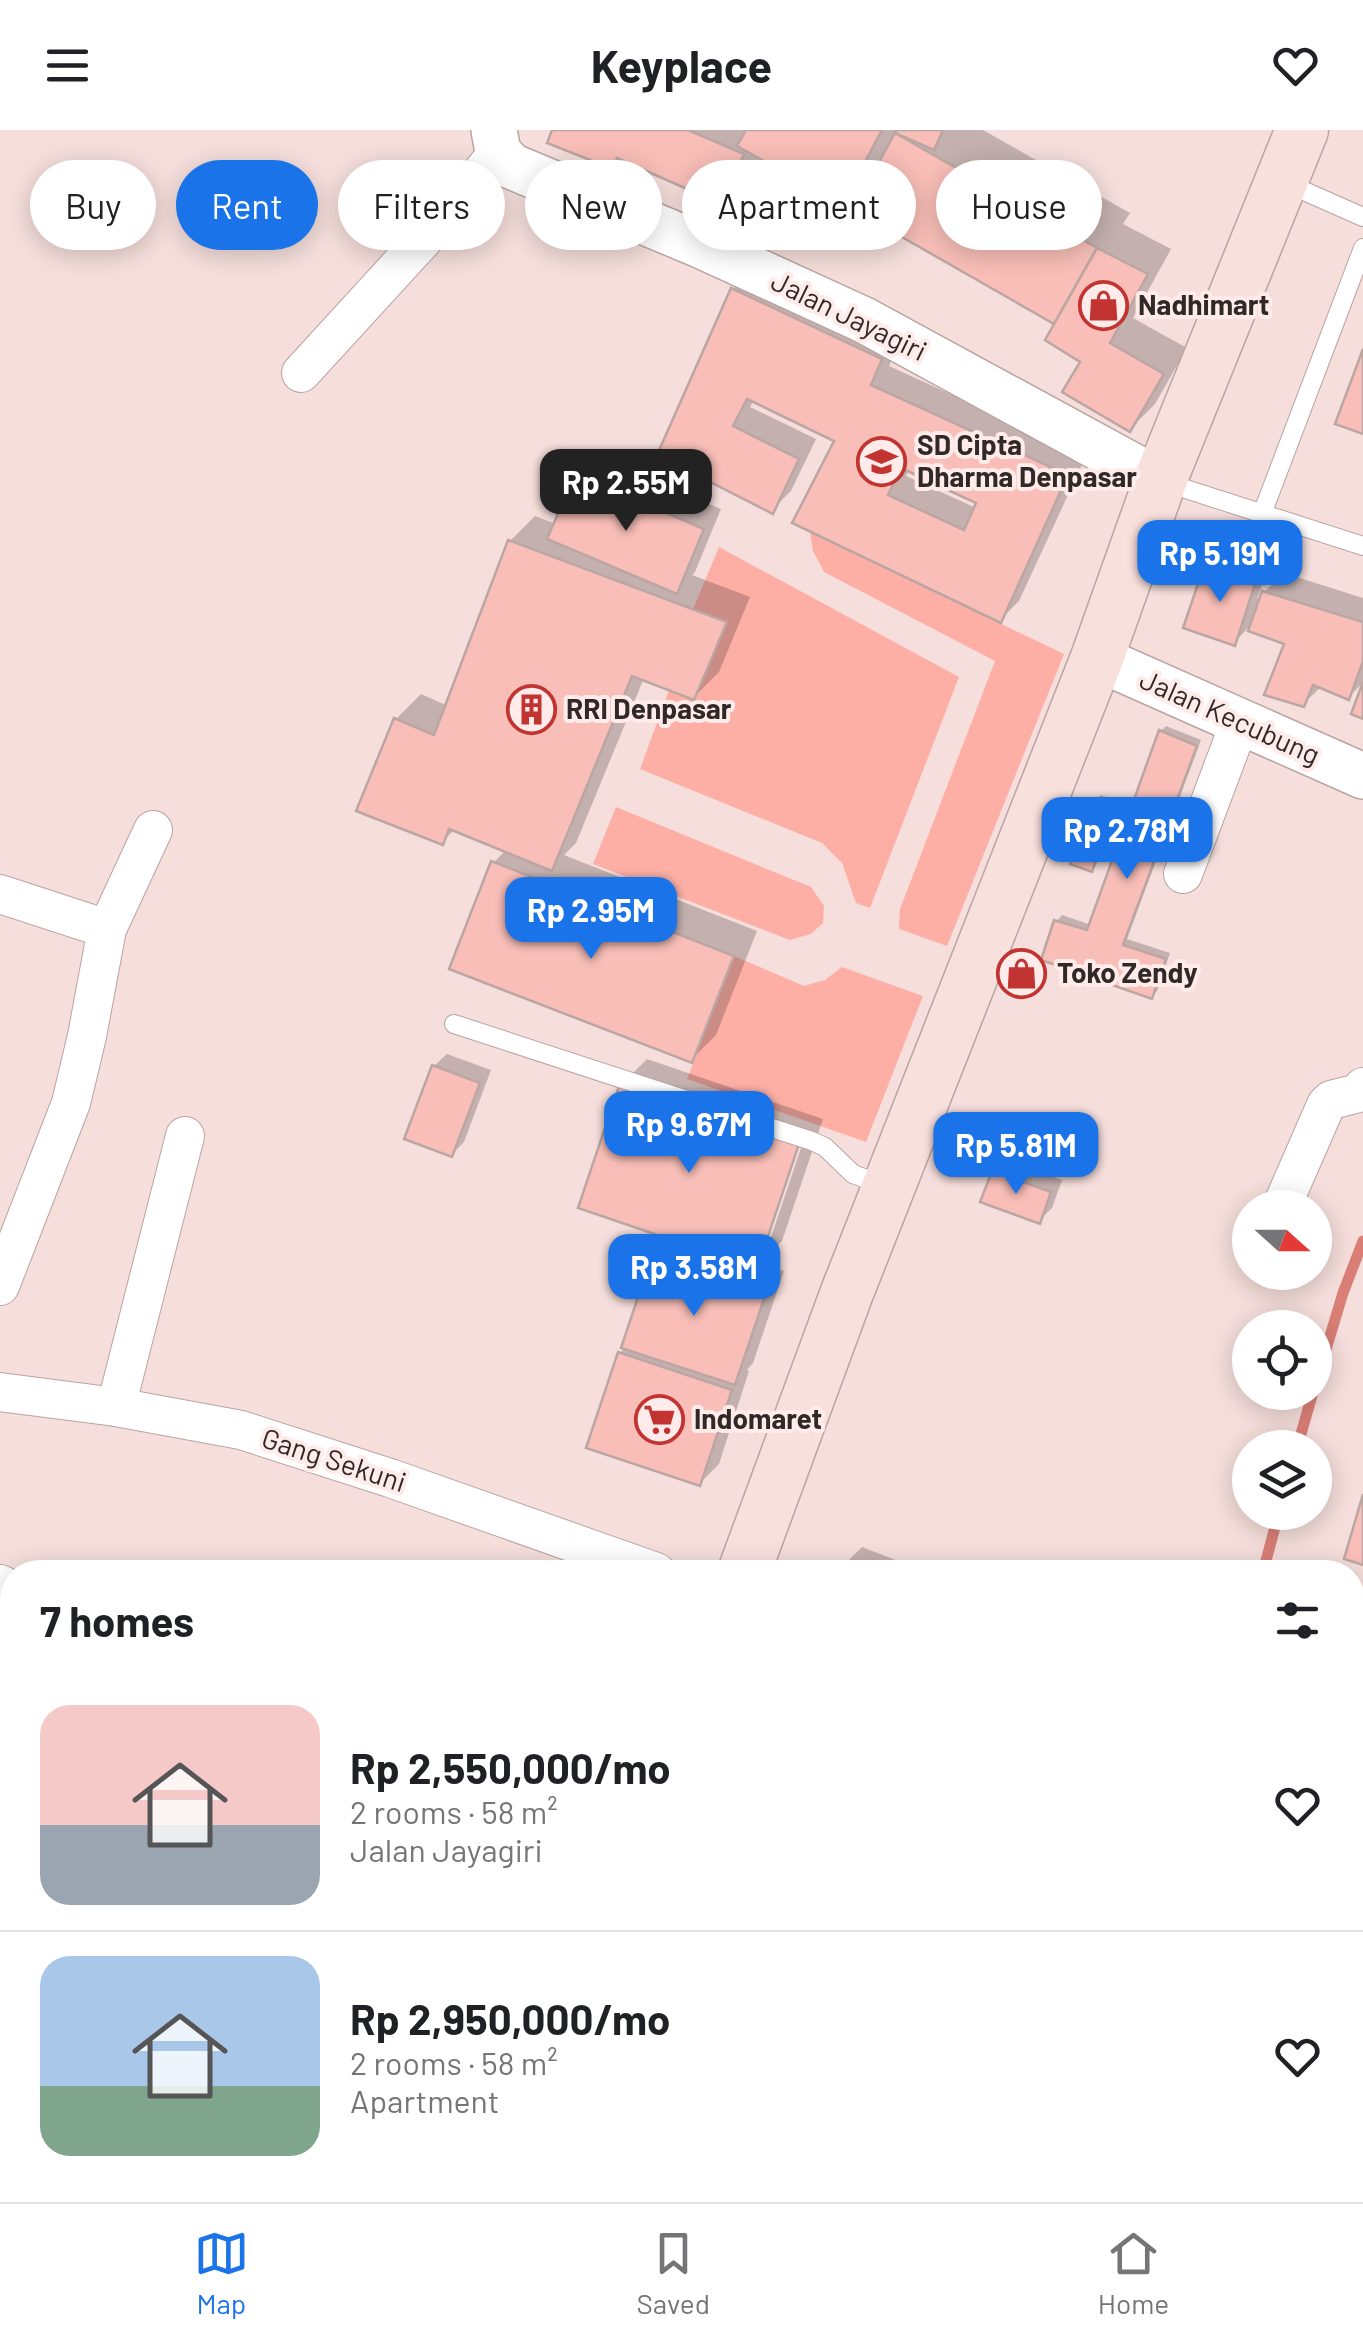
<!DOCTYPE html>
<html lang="en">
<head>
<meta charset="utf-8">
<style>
  body { margin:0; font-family:Barlow,sans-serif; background:#f2f2f2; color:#202124; height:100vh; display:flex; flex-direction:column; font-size:38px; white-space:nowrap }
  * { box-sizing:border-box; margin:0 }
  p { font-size:32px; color:#757577 }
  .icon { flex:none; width:55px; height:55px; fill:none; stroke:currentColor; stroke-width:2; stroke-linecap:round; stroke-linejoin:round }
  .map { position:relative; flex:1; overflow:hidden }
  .panel { position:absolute; left:0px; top:1430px; width:1365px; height:642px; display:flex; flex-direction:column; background:#fff; border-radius:40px 40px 0 0; box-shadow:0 5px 25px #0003 }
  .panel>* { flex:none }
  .banner { position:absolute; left:30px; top:30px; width:1305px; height:90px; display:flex; gap:20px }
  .needle { width:65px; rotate:111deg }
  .buttons { position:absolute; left:1232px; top:1060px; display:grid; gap:20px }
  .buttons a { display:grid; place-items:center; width:100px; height:100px; border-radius:50%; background:#fff; box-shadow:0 5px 25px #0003; font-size:50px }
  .price { position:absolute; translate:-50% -85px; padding:0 22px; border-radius:20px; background:#1a73e8; color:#fff; font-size:32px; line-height:65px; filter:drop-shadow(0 2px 5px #0008) }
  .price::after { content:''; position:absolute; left:50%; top:60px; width:30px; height:22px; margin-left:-15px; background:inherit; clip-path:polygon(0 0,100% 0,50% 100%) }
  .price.selected { background:#222; color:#fff }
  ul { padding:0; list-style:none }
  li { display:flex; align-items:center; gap:30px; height:250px; padding:0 40px }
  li+li { border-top:2px solid #e0e0e0 }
  li span { display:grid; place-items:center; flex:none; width:280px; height:200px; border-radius:30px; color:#555 }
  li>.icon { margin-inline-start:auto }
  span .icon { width:120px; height:120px; fill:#fffc; stroke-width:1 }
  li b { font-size:42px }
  h2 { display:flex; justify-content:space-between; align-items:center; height:120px; padding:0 40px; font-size:42px }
  .chip { padding:0 35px; border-radius:45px; background:#fff; box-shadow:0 5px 25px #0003; font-size:35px; line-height:90px }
  .chip.selected { background:#1a73e8; color:#fff }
  header { display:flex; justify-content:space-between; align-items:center; height:130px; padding:0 40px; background:#fff; font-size:45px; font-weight:700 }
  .tabs { display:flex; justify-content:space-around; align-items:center; height:140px; border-top:2px solid #e0e0e0; background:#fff; font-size:28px; color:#757577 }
  .tabs a { display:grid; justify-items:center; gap:5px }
  .tabs .selected { color:#1a73e8 }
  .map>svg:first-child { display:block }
</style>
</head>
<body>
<header><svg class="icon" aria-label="menu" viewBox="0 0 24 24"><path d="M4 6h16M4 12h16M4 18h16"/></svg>Keyplace<svg class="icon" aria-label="heart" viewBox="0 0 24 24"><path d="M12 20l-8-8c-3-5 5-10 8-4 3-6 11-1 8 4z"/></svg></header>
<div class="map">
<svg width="1363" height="2072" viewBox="0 0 1363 2072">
  <rect width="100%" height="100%" fill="#f5dedb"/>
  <g fill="#fdafa6">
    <path d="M810 402 1064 524 947 816 899 799 900 779 995 531 824 442 813 421Z"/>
    <path d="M719 417 959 547 870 778 856 773 842 733 822 713 640 639 669 560 694 570 727 493 693 479Z"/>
    <path d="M616 677 811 757 824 776 823 793 811 804 790 810 593 734Z"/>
    <path d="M734 826 804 856 825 850 842 837 923 866 866 1012 687 949Z"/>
  </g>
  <g fill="#0003" fill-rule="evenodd">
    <path d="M555 0H983L1130 83 1123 94 1171 119 1133 188 1187 218 1155 274 1130 299 1058 193 856 78 879 34 842 71 760 26 755 37 721 71 621 27 613 36Z"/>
    <path d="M752 140 900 210 889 236 1086 326 1019 471 1000 490 838 310 754 270 750 277 816 309 791 361 772 380 660 324 733 159ZM909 339 979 372 976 378 906 346Z"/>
    <path d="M596 327 721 379 695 442 692 445 750 467 719 542 694 567 644 548 576 713 564 725 757 801 716 905 691 930 493 733 506 720 455 699 442 712 396 589 421 564 448 576 510 411 535 386 556 394 577 346Z"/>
    <path d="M1220 422 1268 438 1257 469 1284 443 1363 468V553L1348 567 1322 556 1303 574 1288 513 1248 498 1234 513 1207 435Z"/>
    <path d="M1166 596 1201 610 1127 809 1170 823 1157 861 1151 866 1057 791 1062 785 1091 795 1161 601Z"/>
    <path d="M1101 665 1119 671 1097 733 1091 739 1095 670Z"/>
    <path d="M447 924 491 940 464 1012 452 1024 434 936Z"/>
    <path d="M647 929 823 989 782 1111 760 1133 784 1141 753 1233 747 1240 749 1241 719 1334 700 1353 620 1223 626 1217 655 1123 671 1107 622 954ZM801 1001 806 1003 770 1110H765Z"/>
    <path d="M1006 1030 1062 1050 1052 1078 1039 1091 994 1042Z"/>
    <path d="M862 1417 927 1442H840L843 1436Z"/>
    <path d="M583 1433 612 1442H573Z"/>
    <path d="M719 2060 743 2072H710Z"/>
    <path d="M632 2062 660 2072H622Z"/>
  </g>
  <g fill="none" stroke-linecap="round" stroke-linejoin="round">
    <g stroke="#d97f76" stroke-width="11">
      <path d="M1315 1256 1343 1163 1363 1111"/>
      <path d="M1297 1318 1313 1262"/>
      <path d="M1263 1442 1279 1382"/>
    </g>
  </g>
  <g fill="#f8beb7" stroke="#bba6a3" stroke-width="2.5" fill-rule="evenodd">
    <path d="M552 0H688L744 24 721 74 617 28 613 39 547 13Z"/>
    <path d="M746 0H882L842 75 737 16Z"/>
    <path d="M897 0H943L934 20 895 3Z"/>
    <path d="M895 3 1097 118 1054 194 853 79Z"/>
    <path d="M1097 118 1148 144 1110 213 1164 244 1130 302 1062 262 1080 232 1045 210Z"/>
    <path d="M731 158 882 229 871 255 1068 345 1001 493 792 393 834 311 747 269 733 296 799 329 773 384 657 325ZM901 338 976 373 964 400 888 365Z"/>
    <path d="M1363 219V304L1335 294Z"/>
    <path d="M575 344 704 399 677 464 547 409Z"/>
    <path d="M508 410 727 492 694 570 632 546 552 741 449 699 443 715 356 681 394 588 434 605Z"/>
    <path d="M1205 433 1256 451 1235 516 1183 498Z"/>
    <path d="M1262 461 1363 492V531L1349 570 1313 555 1304 577 1264 565 1284 514 1248 501Z"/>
    <path d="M1363 552V589L1351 584Z"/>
    <path d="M1159 600 1197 616 1123 815 1166 829 1152 869 1041 830 1054 790 1087 800Z"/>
    <path d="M1093 669 1115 677 1092 742 1070 734Z"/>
    <path d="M491 731 734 826 692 933 449 839Z"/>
    <path d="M432 935 480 953 452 1027 404 1009Z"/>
    <path d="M620 953 799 1014 757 1139 578 1078Z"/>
    <path d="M992 1041 1051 1062 1040 1094 980 1072Z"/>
    <path d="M653 1122 767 1160 735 1255 621 1218Z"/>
    <path d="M618 1222 732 1260 700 1356 586 1318Z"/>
    <path d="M1363 1364V1435L1344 1429Z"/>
    <path d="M1355 1577 1363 1579V1624L1352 1621Z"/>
  </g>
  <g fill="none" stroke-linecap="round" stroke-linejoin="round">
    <defs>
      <g id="service">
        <path d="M1286 53 1363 87"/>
        <path d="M1164 352 1363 416"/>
        <path d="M1262 384 1363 118"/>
        <path d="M454 894 812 1011 825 1017 853 1044 885 1056"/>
      </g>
      <g id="minor">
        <path d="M301 243 463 66 498 22"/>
        <path d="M1183 744 1240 592"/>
        <path d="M0 764 107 799"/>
        <path d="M1281 1078 1326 975 1331 970 1359 963 1363 957"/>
        <path d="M0 1156 71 973 87 906 107 799 153 700"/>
        <path d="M0 1262 116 1277 241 1300 390 1348 656 1442"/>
        <path d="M116 1277 185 1006"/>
        <path d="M0 1454 12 1460"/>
        <path d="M0 1823 12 1810"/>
        <path d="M252 2060 281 2072"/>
      </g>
      <g id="tertiary">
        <path d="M494 0 498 22 511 36 700 115 864 190 1160 351"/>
        <path d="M1097 528 1363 646"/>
      </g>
      <g id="secondary">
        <path d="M744 1442 846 1165 1097 528 1160 351 1302 0"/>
        <path d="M530 2072 533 2060"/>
      </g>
    </defs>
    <use href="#service" stroke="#baa4a1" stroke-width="20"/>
    <use href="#minor" stroke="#baa4a1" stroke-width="40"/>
    <use href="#tertiary" stroke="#baa4a1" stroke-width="48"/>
    <use href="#secondary" stroke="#baa4a1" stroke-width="55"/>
    <use href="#service" stroke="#fff" stroke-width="18"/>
    <use href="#minor" stroke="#fff" stroke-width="38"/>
    <use href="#tertiary" stroke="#fff" stroke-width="45"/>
    <use href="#secondary" stroke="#f8e0dd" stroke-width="52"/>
  </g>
  <defs>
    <symbol id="shop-ring" viewBox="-11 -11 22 22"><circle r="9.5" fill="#ffecea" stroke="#c23431" stroke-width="1.5"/><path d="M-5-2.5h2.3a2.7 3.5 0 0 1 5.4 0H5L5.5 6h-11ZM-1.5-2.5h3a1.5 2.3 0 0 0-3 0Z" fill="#c23431"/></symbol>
    <symbol id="school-ring" viewBox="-11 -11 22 22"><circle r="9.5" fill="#ffecea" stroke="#c23431" stroke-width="1.5"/><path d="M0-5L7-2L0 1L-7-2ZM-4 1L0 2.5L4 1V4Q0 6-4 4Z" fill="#c23431"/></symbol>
    <symbol id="building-ring" viewBox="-11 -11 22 22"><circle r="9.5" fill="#ffecea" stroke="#c23431" stroke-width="1.5"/><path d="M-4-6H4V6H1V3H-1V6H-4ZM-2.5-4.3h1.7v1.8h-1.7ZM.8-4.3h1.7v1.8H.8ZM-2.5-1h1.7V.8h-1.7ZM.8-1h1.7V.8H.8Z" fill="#c23431"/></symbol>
    <symbol id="supermarket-ring" viewBox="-11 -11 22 22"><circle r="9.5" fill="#ffecea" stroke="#c23431" stroke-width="1.5"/><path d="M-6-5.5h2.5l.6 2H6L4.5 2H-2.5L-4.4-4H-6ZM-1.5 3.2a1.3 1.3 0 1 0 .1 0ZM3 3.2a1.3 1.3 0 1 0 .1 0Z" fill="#c23431"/></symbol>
  </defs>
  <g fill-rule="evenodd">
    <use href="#shop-ring" x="1076" y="148" width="55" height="55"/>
    <use href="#school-ring" x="854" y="304" width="55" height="55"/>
    <use href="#building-ring" x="504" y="552" width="55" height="55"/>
    <use href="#shop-ring" x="994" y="816" width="55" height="55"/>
    <use href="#supermarket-ring" x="632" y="1262" width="55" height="55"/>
  </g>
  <g text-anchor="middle" stroke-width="8" stroke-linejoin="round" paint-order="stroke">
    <g font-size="28" font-weight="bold" fill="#312927" stroke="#ffecea" text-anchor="start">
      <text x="1138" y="185">Nadhimart</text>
      <text x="917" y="325">SD Cipta<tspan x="917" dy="32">Dharma Denpasar</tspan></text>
      <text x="566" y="589">RRI Denpasar</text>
      <text x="1057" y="853">Toko Zendy</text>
      <text x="694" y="1299">Indomaret</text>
    </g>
    <g font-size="28" fill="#312927" stroke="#ffecea">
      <text transform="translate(849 186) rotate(26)" y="10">Jalan Jayagiri</text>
      <text transform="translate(1230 587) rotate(24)" y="10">Jalan Kecubung</text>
      <text transform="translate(334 1330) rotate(18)" y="10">Gang Sekuni</text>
    </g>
  </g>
</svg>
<div class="buttons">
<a><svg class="needle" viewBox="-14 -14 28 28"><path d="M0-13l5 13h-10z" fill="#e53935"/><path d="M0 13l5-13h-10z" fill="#757577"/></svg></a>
<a><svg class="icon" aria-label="locate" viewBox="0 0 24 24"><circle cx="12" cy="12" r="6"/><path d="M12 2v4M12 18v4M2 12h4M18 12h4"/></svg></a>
<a><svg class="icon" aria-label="layers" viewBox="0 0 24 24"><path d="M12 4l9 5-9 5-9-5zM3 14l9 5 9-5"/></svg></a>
</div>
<b class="price selected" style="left:626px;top:404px">Rp 2.55M</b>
<b class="price" style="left:1220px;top:475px">Rp 5.19M</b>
<b class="price" style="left:1127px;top:752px">Rp 2.78M</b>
<b class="price" style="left:591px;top:832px">Rp 2.95M</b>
<b class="price" style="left:689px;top:1046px">Rp 9.67M</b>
<b class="price" style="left:1016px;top:1067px">Rp 5.81M</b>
<b class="price" style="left:694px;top:1189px">Rp 3.58M</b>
<div class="banner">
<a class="chip">Buy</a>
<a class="chip selected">Rent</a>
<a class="chip">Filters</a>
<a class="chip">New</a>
<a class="chip">Apartment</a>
<a class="chip">House</a>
</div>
<section class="panel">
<h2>7 homes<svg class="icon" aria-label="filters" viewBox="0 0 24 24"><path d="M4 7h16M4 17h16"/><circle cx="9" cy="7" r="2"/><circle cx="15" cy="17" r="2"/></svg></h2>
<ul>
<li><span style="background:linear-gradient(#f6c9c9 60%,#9aa5b1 0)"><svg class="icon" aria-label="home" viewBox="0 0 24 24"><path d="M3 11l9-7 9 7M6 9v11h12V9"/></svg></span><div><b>Rp 2,550,000/mo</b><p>2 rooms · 58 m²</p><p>Jalan Jayagiri</p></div><svg class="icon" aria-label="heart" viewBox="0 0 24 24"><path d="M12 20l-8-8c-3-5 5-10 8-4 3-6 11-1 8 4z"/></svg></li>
<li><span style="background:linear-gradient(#a9c7e8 65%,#7fa58c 0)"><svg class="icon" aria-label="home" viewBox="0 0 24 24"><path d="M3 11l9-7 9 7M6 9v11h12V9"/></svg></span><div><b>Rp 2,950,000/mo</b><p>2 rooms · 58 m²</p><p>Apartment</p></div><svg class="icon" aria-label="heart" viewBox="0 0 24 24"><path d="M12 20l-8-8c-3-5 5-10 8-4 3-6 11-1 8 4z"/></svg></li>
</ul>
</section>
</div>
<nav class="tabs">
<a class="selected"><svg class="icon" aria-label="map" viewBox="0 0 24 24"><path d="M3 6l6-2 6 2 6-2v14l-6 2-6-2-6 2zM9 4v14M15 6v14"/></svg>Map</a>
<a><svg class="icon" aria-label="saved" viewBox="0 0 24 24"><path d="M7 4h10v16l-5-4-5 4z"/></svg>Saved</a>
<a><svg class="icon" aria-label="home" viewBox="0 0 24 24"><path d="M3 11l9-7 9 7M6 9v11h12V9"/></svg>Home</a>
</nav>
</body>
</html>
